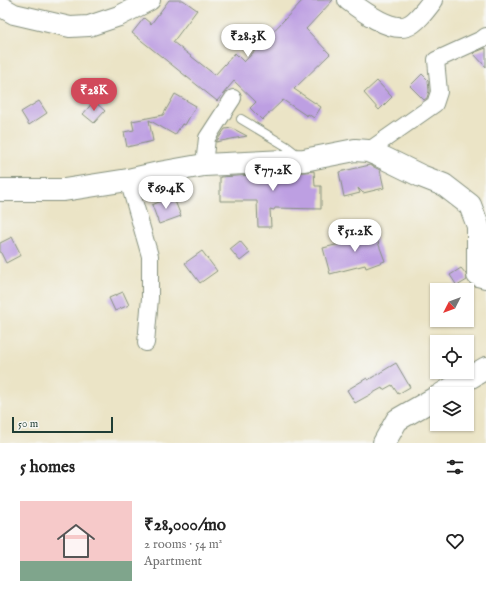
<!DOCTYPE html>
<html lang="en">
<head>
<meta charset="utf-8">
<style>
  body { margin:0; font-family:"IM FELL English",serif; background:#f6f6f6; color:#222; height:100vh; display:flex; flex-direction:column; font-size:15px; white-space:nowrap }
  * { box-sizing:border-box; margin:0 }
  p { font-size:13px; color:#767676 }
  .icon { flex:none; width:22px; height:22px; fill:none; stroke:currentColor; stroke-width:2; stroke-linecap:round; stroke-linejoin:round }
  .map { position:relative; height:443px; overflow:hidden }
  .side { display:flex; flex-direction:column; background:#fff; flex:1 }
  .side>* { flex:none }
  .needle { width:26px; rotate:228deg }
  .fabs { position:absolute; left:430px; top:283px; display:grid; gap:8px }
  .fabs a { display:grid; place-items:center; width:44px; height:44px; border-radius:0px; background:#fff; box-shadow:0 1px 3px #0004; font-size:20px }
  .scale { position:absolute; left:12px; bottom:10px; width:101px; box-sizing:border-box; padding-left:4px; border:2px solid #1f3d34; border-top:0; font-size:11px; line-height:14px; white-space:nowrap; color:#1f3d34; -webkit-text-stroke:3px #f6f6f2; paint-order:stroke }
  .price { position:absolute; translate:-50% -34px; padding:0 9px; border-radius:14px; background:#fff; color:#222; font-size:13px; line-height:26px; filter:drop-shadow(0 1px 2px #0008) }
  .price::after { content:''; position:absolute; left:50%; top:24px; width:12px; height:9px; margin-left:-6px; background:inherit; clip-path:polygon(0 0,100% 0,50% 100%) }
  .price.current { background:#d1495b; color:#fff }
  ul { padding:0; list-style:none }
  li { display:flex; align-items:center; gap:12px; height:100px; padding:0 20px }
  li span { display:grid; place-items:center; flex:none; width:112px; height:80px; border-radius:0px; color:#555 }
  li>.icon { margin-inline-start:auto }
  span .icon { width:48px; height:48px; fill:#fffc; stroke-width:1 }
  li b { font-size:17px }
  h2 { display:flex; justify-content:space-between; align-items:center; height:48px; padding:0 20px; font-size:17px }
  .map>svg:first-child { display:block }
</style>
</head>
<body>
<div class="map">
<svg width="486" height="443" viewBox="0 0 486 443">
  <rect width="100%" height="100%" fill="#f6f6f2"/>
  <filter id="ink" filterUnits="userSpaceOnUse"><feTurbulence type="fractalNoise" baseFrequency=".025" numOctaves="2"/><feDisplacementMap in="SourceGraphic" scale="8" xChannelSelector="R" yChannelSelector="G"/><feConvolveMatrix kernelMatrix="1 2 1 2 8 2 1 2 1" color-interpolation-filters="sRGB"/></filter>
  <filter id="wash" filterUnits="userSpaceOnUse"><feTurbulence type="fractalNoise" baseFrequency=".012" numOctaves="4" result="noise"/><feDisplacementMap in="SourceGraphic" scale="16" xChannelSelector="R" yChannelSelector="G"/><feGaussianBlur stdDeviation="0.9" result="paint"/><feColorMatrix in="noise" values="0 0 0 0 0 0 0 0 0 0 0 0 0 0 0 0 0 1.4 0 .05"/><feComposite in="paint" operator="in"/></filter>
  <g filter="url(#wash)">
    <rect width="100%" height="100%" fill="#ebe4c6"/>
    <g id="blocks">
      <g fill="#bd9fe2">
        <path d="M169 0H183L197 10 173 42 215 75 235 53 244 62 303 0H333L306 29 330 54 294 89 321 107 314 118 308 114 307 116 283 100 262 120 250 108 256 102 234 81 217 101 132 33 144 18 151 24Z"/>
        <path d="M486 48V67L473 53Z"/>
        <path d="M422 74 428 80 429 91 427 98 424 100 410 86Z"/>
        <path d="M377 81 392 97 379 110 364 93Z"/>
        <path d="M175 94 196 106 185 125 182 124 175 135 149 120 153 141 127 147 124 132 134 130 132 121 163 115Z"/>
        <path d="M39 101 47 113 29 125 21 112Z"/>
        <path d="M94 101 105 111 94 123 83 114Z"/>
        <path d="M232 128 247 136 216 142 225 129Z"/>
        <path d="M370 165 380 170 384 188 363 193 358 188 360 193 344 197 339 172Z"/>
        <path d="M314 171 315 186H321V209L275 208 274 210 270 209 271 227H258L257 201H220V177L305 172Z"/>
        <path d="M173 196 181 216 159 224 152 205Z"/>
        <path d="M373 229 385 261 366 268 365 265 330 274 323 248 356 240 354 236Z"/>
        <path d="M12 237 21 255 6 263 0 251V243Z"/>
        <path d="M240 241 250 253 240 261 230 249Z"/>
        <path d="M202 251 217 271 200 283 185 263Z"/>
        <path d="M461 268 466 274 467 280 457 286 450 275Z"/>
        <path d="M123 292 129 305 115 311 109 298Z"/>
        <path d="M396 363 410 387 398 394 392 385 383 390 382 388 355 403 347 390 367 378 368 380Z"/>
      </g>
    </g>
  </g>
  <g filter="url(#ink)">
    <use href="#blocks" fill-opacity="0" stroke="#85907d" stroke-width="1"/>
    <g fill="none" stroke-linecap="round" stroke-linejoin="round">
      <defs>
        <path id="service" d="M241 119 286 146 299 156"/>
        <g id="minor">
          <path d="M368 151 435 104 439 92 436 60 482 39 486 36"/>
          <path d="M204 165 207 138 233 98"/>
          <path d="M128 180 150 256V298L146 343"/>
        </g>
        <g id="tertiary">
          <path d="M348 0C361 10 390 32 407 26 416 23 427 8 433 0"/>
          <path d="M0 6 14 14 70 27 89 26 119 16 150 0"/>
        </g>
        <g id="secondary">
          <path d="M0 190H64L128 180 159 173 204 165 304 160 355 150 368 151 378 155 421 176 444 185 470 205 478 226V275L486 277"/>
          <path d="M442 394 486 368"/>
          <path d="M384 443 397 420 437 397"/>
        </g>
      </defs>
      <use href="#service" stroke="#85907d" stroke-width="10"/>
      <use href="#minor" stroke="#85907d" stroke-width="18"/>
      <use href="#tertiary" stroke="#85907d" stroke-width="22"/>
      <use href="#secondary" stroke="#85907d" stroke-width="24"/>
      <use href="#service" stroke="#fff" stroke-width="8"/>
      <use href="#minor" stroke="#fff" stroke-width="16"/>
      <use href="#tertiary" stroke="#fff" stroke-width="20"/>
      <use href="#secondary" stroke="#fff" stroke-width="22"/>
    </g>
  </g>
</svg>
<div class="fabs">
<a><svg class="needle" viewBox="-14 -14 28 28"><path d="M0-13l5 13h-10z" fill="#e53935"/><path d="M0 13l5-13h-10z" fill="#767676"/></svg></a>
<a><svg class="icon" aria-label="locate" viewBox="0 0 24 24"><circle cx="12" cy="12" r="6"/><path d="M12 2v4M12 18v4M2 12h4M18 12h4"/></svg></a>
<a><svg class="icon" aria-label="layers" viewBox="0 0 24 24"><path d="M12 4l9 5-9 5-9-5zM3 14l9 5 9-5"/></svg></a>
</div>
<div class="scale">50 m</div>
<b class="price" style="left:248px;top:58px">₹28.3K</b>
<b class="price current" style="left:94px;top:112px">₹28K</b>
<b class="price" style="left:273px;top:192px">₹77.2K</b>
<b class="price" style="left:166px;top:210px">₹69.4K</b>
<b class="price" style="left:355px;top:253px">₹51.2K</b>
</div>
<section class="side">
<h2>5 homes<svg class="icon" aria-label="filters" viewBox="0 0 24 24"><path d="M4 7h16M4 17h16"/><circle cx="9" cy="7" r="2"/><circle cx="15" cy="17" r="2"/></svg></h2>
<ul>
<li><span style="background:linear-gradient(#f6c9c9 75%,#7fa58c 0)"><svg class="icon" aria-label="home" viewBox="0 0 24 24"><path d="M3 11l9-7 9 7M6 9v11h12V9"/></svg></span><div><b>₹28,000/mo</b><p>2 rooms · 54 m²</p><p>Apartment</p></div><svg class="icon" aria-label="heart" viewBox="0 0 24 24"><path d="M12 20l-8-8c-3-5 5-10 8-4 3-6 11-1 8 4z"/></svg></li>
</ul>
</section>
</body>
</html>
